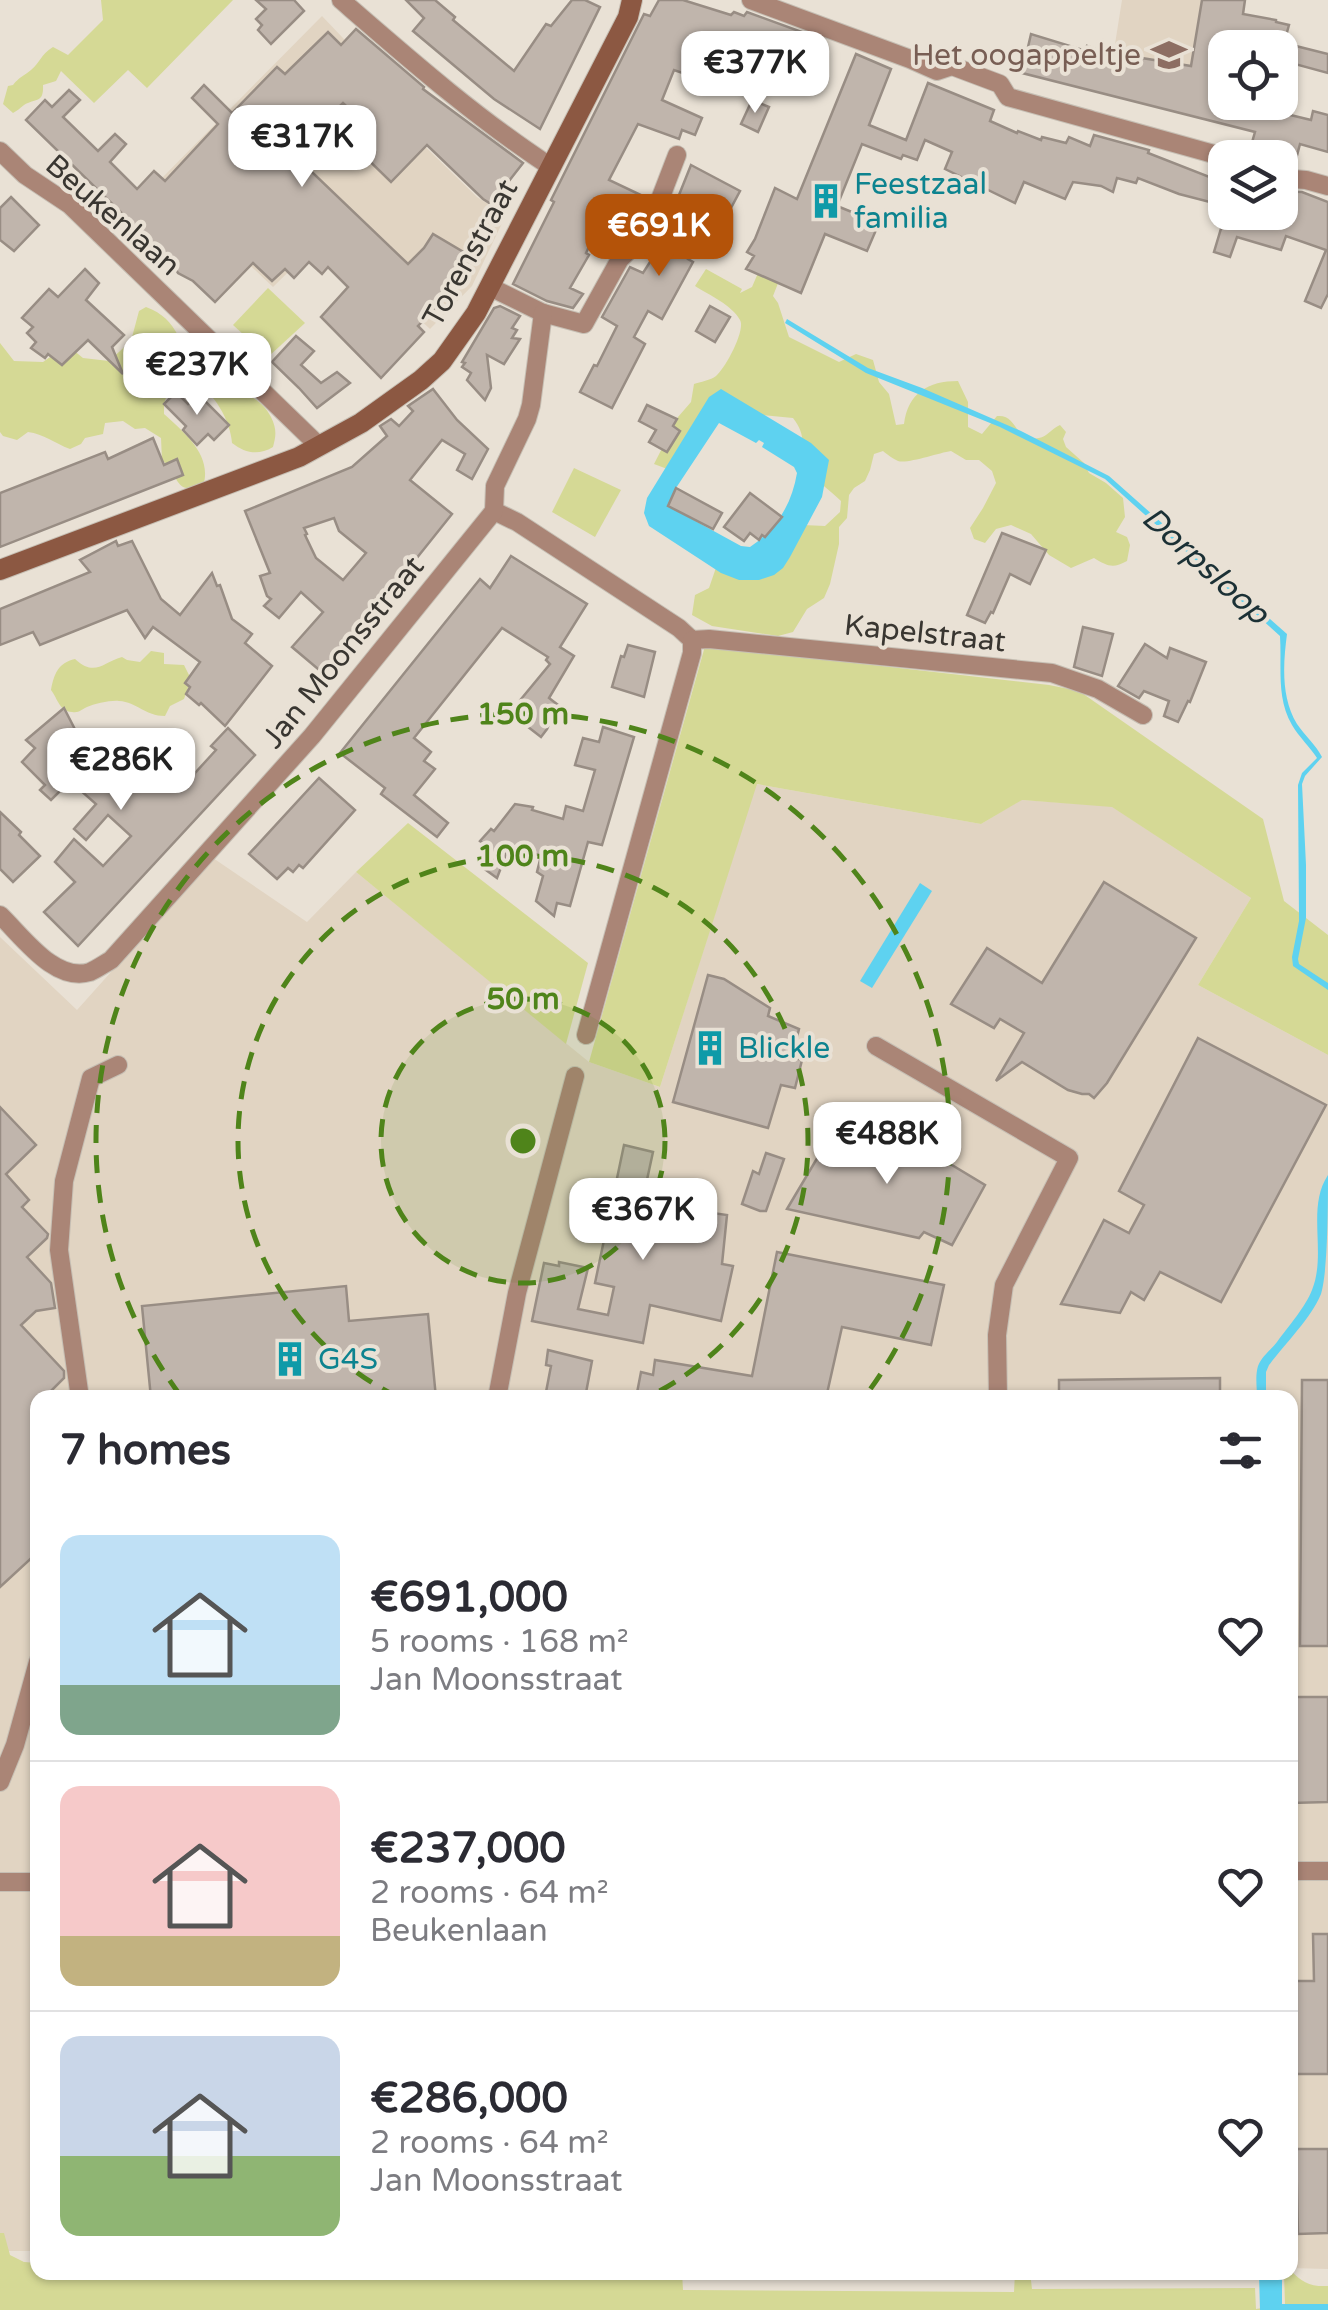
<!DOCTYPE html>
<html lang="en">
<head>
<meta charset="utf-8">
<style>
  body { margin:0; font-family:"Varela Round",sans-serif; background:#f7f7f7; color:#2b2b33; height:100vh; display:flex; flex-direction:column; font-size:38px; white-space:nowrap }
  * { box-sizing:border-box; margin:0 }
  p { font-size:32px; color:#7c7c81 }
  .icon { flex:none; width:55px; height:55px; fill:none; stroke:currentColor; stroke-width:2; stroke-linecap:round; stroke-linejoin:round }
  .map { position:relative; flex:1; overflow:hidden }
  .details { position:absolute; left:30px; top:1390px; width:1268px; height:890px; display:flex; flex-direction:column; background:#fff; border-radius:20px; box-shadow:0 2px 8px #0004 }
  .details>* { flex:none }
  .fabs { position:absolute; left:1208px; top:30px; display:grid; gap:20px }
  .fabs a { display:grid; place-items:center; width:90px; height:90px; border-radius:20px; background:#fff; box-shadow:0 2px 8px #0004; font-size:50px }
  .price { position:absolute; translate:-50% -85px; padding:0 22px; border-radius:20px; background:#fff; color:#222; font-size:32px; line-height:65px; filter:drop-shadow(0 2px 5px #0008) }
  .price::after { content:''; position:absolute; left:50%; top:60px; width:30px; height:22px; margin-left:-15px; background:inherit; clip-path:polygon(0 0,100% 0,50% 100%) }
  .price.selected { background:#b45309; color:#fff }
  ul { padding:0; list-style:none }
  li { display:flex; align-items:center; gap:30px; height:250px; padding:0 30px }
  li+li { border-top:2px solid #e1e1e2 }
  li span { display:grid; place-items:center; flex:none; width:280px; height:200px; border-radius:20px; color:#555 }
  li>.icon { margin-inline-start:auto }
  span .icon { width:120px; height:120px; fill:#fffc; stroke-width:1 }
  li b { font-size:42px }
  h2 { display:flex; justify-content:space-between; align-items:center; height:120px; padding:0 30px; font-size:42px }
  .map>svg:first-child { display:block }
</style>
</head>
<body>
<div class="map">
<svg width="1328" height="2310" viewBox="0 0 1328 2310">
  <rect width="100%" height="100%" fill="#e9e1d5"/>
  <g fill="#e1d4c2">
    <path d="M1122 0H1245L1238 47 1225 48V102L1229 103 1225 125 1107 95 1113 65 1112 63Z"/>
    <path d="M322 16 422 121 411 133 477 197 506 215 472 286 430 329 328 233 273 287 160 180Z"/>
    <path d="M756 784 981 824 1021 800 1111 806 1251 898 1198 985 1328 1055V2269L1290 2268V1398H38V2251H0V937L77 1010 213 858 307 922 356 872 589 1062 660 1087Z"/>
  </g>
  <g fill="#d5d995">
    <path d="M101 0H233L147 88 128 70 94 103 61 71 56 81 43 85C44 104 35 98 24 105 20 108 17 111 13 113L3 104 8 86 13 85C19 77 24 76 31 70 40 63 40 55 53 47L68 55 103 20Z"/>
    <path d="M770 245 790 253 773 296 778 303 789 337 839 362 856 354 873 360 879 382 889 394 896 425 904 424C908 393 928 381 958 381L968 402V427L982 434 997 416C1019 414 1013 443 1039 438 1047 437 1052 428 1060 425L1066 432 1063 439 1066 447 1084 463 1089 473 1106 483 1123 498 1125 517 1116 532 1127 537 1130 545 1127 561C1113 569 1107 566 1094 558L1071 568 1049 555 1031 534 1011 525 996 529 985 543 974 539 970 528 983 508 996 483 992 471 979 460H966L951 451C938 453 908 464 898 461 895 460 885 453 883 451L874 454 870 470 865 481 854 488 849 495 847 518 839 527V544L830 584 824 598 807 609 793 632 778 636 712 626 692 615 695 595 709 588 719 559 746 560 803 525 825 526 840 512 841 501C829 489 814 481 807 465 799 446 808 437 793 418L750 414 733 408 670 470 654 464 678 417 691 402 694 384C700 382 711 380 716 376 725 369 746 330 740 320 732 305 709 295 695 286L706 269 742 289 740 293 752 287Z"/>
    <path d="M268 288 305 323 268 357 233 325Z"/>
    <path d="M146 307C180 319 179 348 200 372 219 394 255 385 271 417 277 429 276 436 273 447 258 456 245 453 232 443 231 423 214 389 193 384 185 382 177 386 169 388L164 404V414C185 433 213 456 203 486 173 496 180 474 162 460L161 438 145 428 135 429 123 421 105 423 103 434 85 438 81 444 70 449C54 443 44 434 28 432L17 440 3 436 0 432V343L14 361 43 362 67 345 83 358 109 361 131 341 139 311Z"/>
    <path d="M574 468 621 490 595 537 552 512Z"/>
    <path d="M705 646 1049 685 1079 691 1263 819 1284 901 1328 935V1055L1198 985 1251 898 1112 807 1022 800 981 824 757 784 660 1087 589 1062Z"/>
    <path d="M151 651 164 653V664L184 665 191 679 184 699 170 706 165 716C145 716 137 702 119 701 111 700 94 704 87 707 80 710 80 713 72 712 59 711 58 699 51 690 54 674 58 663 75 659 95 677 102 663 122 657L127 660 140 662Z"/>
    <path d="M408 823 588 963 566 1044 356 872Z"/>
    <path d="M0 2233H4L10 2255 24 2262 37 2263 38 2272H682L683 2290 1014 2292 1015 2273 1030 2272 1032 2289 1255 2288 1256 2309 1285 2304 1284 2273 1290 2272V2270C1302 2282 1310 2287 1328 2286V2310H0Z"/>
  </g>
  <g fill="#5ed2f0" fill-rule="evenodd">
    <path d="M787 319 868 368 922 388 1021 431 1109 476 1287 634C1283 664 1281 698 1297 724 1305 736 1316 745 1322 757L1305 776 1302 784 1306 865V918L1298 959 1299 964 1328 983V990L1293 966 1292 957 1299 921 1298 785 1302 773 1317 758C1310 747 1299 737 1292 725 1276 697 1282 667 1280 636L1105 479 1000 427 866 373 785 323Z"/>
    <path d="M721 389 811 443 829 460 822 497 790 557 783 568 774 575 759 580H739L721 573 649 526 644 513 647 498 709 397ZM719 423 756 443 759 440 764 443 762 447 794 467 797 473C792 504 776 530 750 547L741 546 668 506 676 488Z"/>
    <path d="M920 883 932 891 872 988 860 981Z"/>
    <path d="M1328 1175C1328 1203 1328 1271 1321 1294 1311 1318 1285 1344 1269 1365L1266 1372V1397H1257C1257 1388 1255 1376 1258 1366 1262 1356 1271 1350 1277 1342 1288 1327 1306 1306 1312 1290 1327 1253 1306 1208 1328 1175Z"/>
    <path d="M1259 2273H1282V2304H1328V2310H1260Z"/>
  </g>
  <g fill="#c0b5ac" stroke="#988d84" stroke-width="2.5" fill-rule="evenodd">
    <path d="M256 0H294L304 11 271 44 258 30 262 25 256 19 266 9Z"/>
    <path d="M406 0H435L455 17 453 20 514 71 546 24 551 26 572 0H585L600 7 540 129 494 99 413 31 424 18Z"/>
    <path d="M659 0H683L731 15 734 12 744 16 747 12 810 35 809 37 816 40 804 74 786 67 781 79 712 54 703 80 674 70 662 100 702 118 695 135 682 130 679 139 638 124 609 180 647 198 638 221 607 209 586 253 589 255 570 288 583 294 573 308 547 301 513 284 554 202 551 200 644 14 650 16Z"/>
    <path d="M1202 0H1245L1243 14 1276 20V22L1289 25 1284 43 1328 54V73L1291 63 1292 60 1280 57V48H1225V102H1249L1279 109 1278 112 1311 120 1313 111 1328 115V152L1300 144 1294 167 1280 166V158H1267L1249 153 1255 132 1022 73 1031 34 1086 51 1087 46 1105 52 1191 66Z"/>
    <path d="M356 29 424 87 423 89 523 163 491 204 483 199 427 145 391 182 349 141 365 124 343 103 292 153 408 264 424 248 433 234 472 257 458 279 461 282 418 326 424 332 381 378 321 317 348 287 328 267 322 274 309 262 294 278 285 269 272 281 253 263 215 302 193 281 178 273 172 262 26 120 45 100 52 107 69 90 80 100 63 117 98 151 115 134 126 144 110 162 137 189 154 171 165 181 218 124 192 98 204 85 232 113 277 67 285 74 328 32 341 45Z"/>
    <path d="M856 54 891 69 869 125 906 140 928 83 994 110 990 121 1017 133 1018 131 1041 140 1042 137 1066 143 1069 137 1090 146 1094 135 1149 150 1148 153 1225 183V206L1179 194 1138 178 1136 183 1117 178 1113 192 1101 186 1073 182 1065 199 1024 182 1015 203 945 169 952 152 925 140 917 160 903 155 901 159 862 144 837 206 879 223 867 251 825 234 801 293 746 269 754 256 747 252 755 239 775 188 797 199Z"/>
    <path d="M752 100 769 107 758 132 741 124Z"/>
    <path d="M691 165 740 191 707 253 694 248 688 259 693 262 662 319 648 311 634 337 645 344 612 408 580 392 594 365 597 366 617 326 602 317 630 267 643 273 666 237 663 236 665 232 661 231 670 209 673 210Z"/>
    <path d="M1280 191 1302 192 1328 202V294L1321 308 1305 301 1326 250 1286 236 1281 250 1237 237 1230 257 1214 252 1226 212H1280Z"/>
    <path d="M11 197 39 225 14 251 0 240V208Z"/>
    <path d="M85 269 99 283 86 300 124 335 112 347 123 374 88 340 62 365 48 354 45 358 31 348 36 342 27 333 33 327 22 318 49 289 58 297Z"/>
    <path d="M500 306 520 316 512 328 517 330 512 338 520 339 504 364 487 355 491 388 485 400 467 380 471 373 462 367 465 363 462 362 494 308Z"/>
    <path d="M710 306 730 317 715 342 696 331Z"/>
    <path d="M296 336 314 351 301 365 321 383 337 372 350 383 317 408 299 388 272 362Z"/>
    <path d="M433 389 457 420 488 449 472 479 457 470 465 454 442 440 410 480 452 514 324 674 292 647 323 612 301 592 279 618 264 606 271 599 267 596 260 576 270 573 245 511 352 467 387 436 380 426 391 419 399 426 413 411 408 406ZM334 518 339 531 366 553 343 580 316 558 305 535 307 534 304 528Z"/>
    <path d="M176 392 188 404 198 394 229 425 214 440 208 434 197 445 183 430 186 426 164 404Z"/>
    <path d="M647 405 677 419 673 426 680 431 667 452 649 442 656 430 639 421Z"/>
    <path d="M153 438 164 465 177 459 183 475 0 547V493L105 452 108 459Z"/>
    <path d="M676 488 722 513 713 529 668 506Z"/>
    <path d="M750 493 782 517 765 537 762 535 759 540 750 533 744 541 724 527Z"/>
    <path d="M1002 533 1046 550 1030 584 1010 574 993 613 991 612 985 623 967 615Z"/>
    <path d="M116 541 118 546 132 541 161 599 180 615 212 573 217 586 220 585 232 619 252 634 245 643 272 666 225 726 201 703 199 705 186 694 190 687 185 683 200 662 153 627 145 638 127 610 40 645 33 632 0 645V609L90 572 80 560Z"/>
    <path d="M511 556 587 604 560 647 574 656 549 698 558 705 547 729 541 737 514 716 521 707 517 704 550 664 546 660 548 657 502 628 414 738 431 752 424 761 435 769 414 795 448 823 437 837 381 794 385 788 340 753 480 579 490 588Z"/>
    <path d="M1083 627 1113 634 1102 676 1074 667Z"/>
    <path d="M1145 644 1167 658 1170 648 1206 662 1190 702 1188 701 1178 722 1164 716 1169 701 1144 691 1139 698 1118 686Z"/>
    <path d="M628 645 655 652 644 697 612 687 621 656 624 657Z"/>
    <path d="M64 708 82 743 94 731 146 779 161 762 185 784 216 750 211 746 228 728 255 755 78 946 44 912 75 882 55 862 74 839 103 866 131 836 108 815 86 840 74 829 96 804 70 781 51 800 40 790 45 785 22 762 35 748 26 740Z"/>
    <path d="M603 727 634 737 602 845 588 842 570 906 557 903 554 916 536 901 543 876 537 872 541 856 510 844 497 878 479 865 491 850 480 841 491 829 494 831 515 804 533 807 532 810 563 819 566 806 583 811 595 770 575 765 583 738 599 742Z"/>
    <path d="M319 778 355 810 303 868 299 865 293 872 288 868 277 879 249 854Z"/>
    <path d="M0 812 21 832 19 835 40 856 13 882 0 869Z"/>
    <path d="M1104 882 1196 938 1107 1083 1094 1098 1089 1094H1082L1068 1090 1022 1062 996 1081 1024 1033 1000 1019 994 1028 951 1004 987 948 1042 983Z"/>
    <path d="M708 975 724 979 770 1008 768 1016 799 1029 792 1057 802 1060 795 1088 781 1085 768 1128 673 1102Z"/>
    <path d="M1198 1038 1326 1105 1221 1302 1160 1272 1144 1300 1131 1292 1120 1313 1061 1304 1104 1220 1129 1233 1144 1205 1119 1191Z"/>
    <path d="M0 1107 36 1145 6 1174 29 1200 22 1207 48 1234 47 1238 27 1257 51 1283 55 1308 36 1311 21 1325 64 1371V1378L44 1398H38V1552L0 1587Z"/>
    <path d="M841 1118 909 1158 917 1144 985 1185 952 1245 924 1232 919 1238 787 1209Z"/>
    <path d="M624 1145 653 1152 642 1203 727 1215 722 1264 733 1266 721 1321 650 1305 643 1343 532 1321 544 1263 559 1266V1262L588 1268 578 1309 608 1315 614 1287 595 1283Z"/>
    <path d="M766 1153 784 1159 766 1211H760L742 1204 753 1171 759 1174Z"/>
    <path d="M777 1252 944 1285 931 1345 842 1327 826 1398H636L641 1372 653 1375 655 1360 752 1376Z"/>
    <path d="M346 1286 349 1321 428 1314 436 1398H151L142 1306Z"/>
    <path d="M548 1350 592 1361 585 1398 546 1392 551 1366 546 1365Z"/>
    <path d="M1220 1378V1398H1059V1380Z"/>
    <path d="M1302 1380H1328V1646H1300Z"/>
    <path d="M1291 1697H1328V1802L1291 1803Z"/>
    <path d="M1313 1934H1328V2074H1295V1981H1314Z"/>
    <path d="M1296 2149H1328V2233L1298 2234Z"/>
  </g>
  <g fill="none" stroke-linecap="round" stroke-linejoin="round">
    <defs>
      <g id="street">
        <path d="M341 0C409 59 476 118 551 167"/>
        <path d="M751 0 910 59 937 71 952 66 1000 84 1008 97 1228 158"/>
        <path d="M0 151 25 175 70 205 319 446"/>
        <path d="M1280 178 1306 180 1328 186"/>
        <path d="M490 287 543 313 584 324 620 259 647 233 677 155"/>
        <path d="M494 511 517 522 679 628 692 640 709 639 1052 673 1098 689 1143 715"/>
        <path d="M0 915C23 937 55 983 90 972 97 969 104 964 111 960L312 736 494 511 495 486 527 419 531 405 543 313"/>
        <path d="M586 1035 692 653V640"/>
        <path d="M876 1046 1069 1158 1004 1285 997 1335 998 1398"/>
        <path d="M80 1398 59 1250 64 1181 91 1078 118 1065"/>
        <path d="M497 1398 517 1293 575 1076"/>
        <path d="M0 1782 15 1745 38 1662"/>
        <path d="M1290 1871H1328"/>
        <path d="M0 1882H38"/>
      </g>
      <path id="secondary" d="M0 570 299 457 361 423 421 380 442 361 476 313 628 17 632 0"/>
    </defs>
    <use href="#street" stroke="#c6bfb4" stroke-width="20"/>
    <use href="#secondary" stroke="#c6bfb4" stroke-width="22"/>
    <use href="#street" stroke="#aa8576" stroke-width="18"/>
    <use href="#secondary" stroke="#8c5842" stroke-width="20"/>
  </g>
  <circle cx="523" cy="1141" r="142" fill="#4f841a" fill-opacity=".12"/>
  <g fill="none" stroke="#4f841a" stroke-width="5" stroke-dasharray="18 12">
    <circle cx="523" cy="1141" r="142"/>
    <path d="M398 1397A285 285 0 1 1 648 1397"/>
    <path d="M180 1395A427 427 0 1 1 866 1395"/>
  </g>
  <defs>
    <symbol id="school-bare" viewBox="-9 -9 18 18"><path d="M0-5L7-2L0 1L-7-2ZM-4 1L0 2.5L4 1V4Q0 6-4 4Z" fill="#8d6e63" stroke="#e9e1d5" stroke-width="2.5" paint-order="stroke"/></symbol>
    <symbol id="building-bare" viewBox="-9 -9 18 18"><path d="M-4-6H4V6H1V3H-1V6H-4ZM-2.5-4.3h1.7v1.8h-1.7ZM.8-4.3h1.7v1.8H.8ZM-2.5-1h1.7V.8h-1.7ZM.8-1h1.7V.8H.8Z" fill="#0f9aa8" stroke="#e9e1d5" stroke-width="2.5" paint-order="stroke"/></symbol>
  </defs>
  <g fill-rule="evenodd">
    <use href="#school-bare" x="1144" y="30" width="50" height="50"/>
    <use href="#building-bare" x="801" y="176" width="50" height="50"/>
    <use href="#building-bare" x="685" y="1023" width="50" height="50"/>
    <use href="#building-bare" x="265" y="1334" width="50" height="50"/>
  </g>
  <g text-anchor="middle" stroke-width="8" stroke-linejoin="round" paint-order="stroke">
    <g font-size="30" fill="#785e54" stroke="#e9e1d5" text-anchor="end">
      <text x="1141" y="65">Het oogappeltje</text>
    </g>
    <g font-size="30" fill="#0d838f" stroke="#e9e1d5" text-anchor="start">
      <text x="854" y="194">Feestzaal<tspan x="854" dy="34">familia</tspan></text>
      <text x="738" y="1058">Blickle</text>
      <text x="318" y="1369">G4S</text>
    </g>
    <g font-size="30" fill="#393631" stroke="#e9e1d5">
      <text transform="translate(113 215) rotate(41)" y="10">Beukenlaan</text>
      <text transform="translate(470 253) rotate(-61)" y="10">Torenstraat</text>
      <text transform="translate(925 633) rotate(6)" y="10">Kapelstraat</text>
      <text transform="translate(343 652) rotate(-51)" y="10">Jan Moonsstraat</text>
    </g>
    <g font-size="32" font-style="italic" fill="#1b3035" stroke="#e9e1d5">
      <text transform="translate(1206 565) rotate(42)" y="11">Dorpsloop</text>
    </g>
  </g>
  <circle cx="523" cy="1141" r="15" fill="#4f841a" stroke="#e9e1d5" stroke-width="5"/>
  <g font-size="30" text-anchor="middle" font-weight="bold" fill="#4f841a" stroke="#e9e1d5" stroke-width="8" stroke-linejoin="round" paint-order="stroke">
    <text x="523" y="724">150 m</text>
    <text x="523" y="866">100 m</text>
    <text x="523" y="1009">50 m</text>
  </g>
</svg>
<div class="fabs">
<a><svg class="icon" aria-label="locate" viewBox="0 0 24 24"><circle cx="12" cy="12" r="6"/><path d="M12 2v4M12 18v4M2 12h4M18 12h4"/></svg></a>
<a><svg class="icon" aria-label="layers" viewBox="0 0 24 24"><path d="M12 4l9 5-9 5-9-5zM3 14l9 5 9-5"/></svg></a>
</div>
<b class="price" style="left:755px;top:116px">€377K</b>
<b class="price" style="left:302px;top:190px">€317K</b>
<b class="price selected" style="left:659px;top:279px">€691K</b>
<b class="price" style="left:197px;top:418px">€237K</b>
<b class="price" style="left:121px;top:813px">€286K</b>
<b class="price" style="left:887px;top:1187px">€488K</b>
<b class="price" style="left:643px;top:1263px">€367K</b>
<section class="details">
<h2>7 homes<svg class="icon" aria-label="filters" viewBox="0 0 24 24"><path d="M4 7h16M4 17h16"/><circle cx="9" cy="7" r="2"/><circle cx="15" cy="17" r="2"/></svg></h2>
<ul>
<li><span style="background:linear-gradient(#bfe0f5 75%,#7fa58c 0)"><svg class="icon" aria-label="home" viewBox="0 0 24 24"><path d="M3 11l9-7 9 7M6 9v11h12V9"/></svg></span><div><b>€691,000</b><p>5 rooms · 168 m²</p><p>Jan Moonsstraat</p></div><svg class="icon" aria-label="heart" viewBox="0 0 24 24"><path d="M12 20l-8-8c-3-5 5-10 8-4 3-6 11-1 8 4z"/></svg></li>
<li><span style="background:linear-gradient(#f6c9c9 75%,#c2b280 0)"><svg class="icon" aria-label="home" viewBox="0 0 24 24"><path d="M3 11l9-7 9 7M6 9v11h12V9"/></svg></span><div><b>€237,000</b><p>2 rooms · 64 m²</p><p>Beukenlaan</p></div><svg class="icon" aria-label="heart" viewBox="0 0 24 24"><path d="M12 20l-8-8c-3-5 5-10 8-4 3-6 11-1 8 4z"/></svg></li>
<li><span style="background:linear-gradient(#c9d6e8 60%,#8fb573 0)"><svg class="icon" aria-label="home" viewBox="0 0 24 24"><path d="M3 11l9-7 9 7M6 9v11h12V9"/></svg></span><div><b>€286,000</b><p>2 rooms · 64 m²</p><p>Jan Moonsstraat</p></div><svg class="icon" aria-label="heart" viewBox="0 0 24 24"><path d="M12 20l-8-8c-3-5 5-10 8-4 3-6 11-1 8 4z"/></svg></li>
</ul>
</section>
</div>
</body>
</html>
